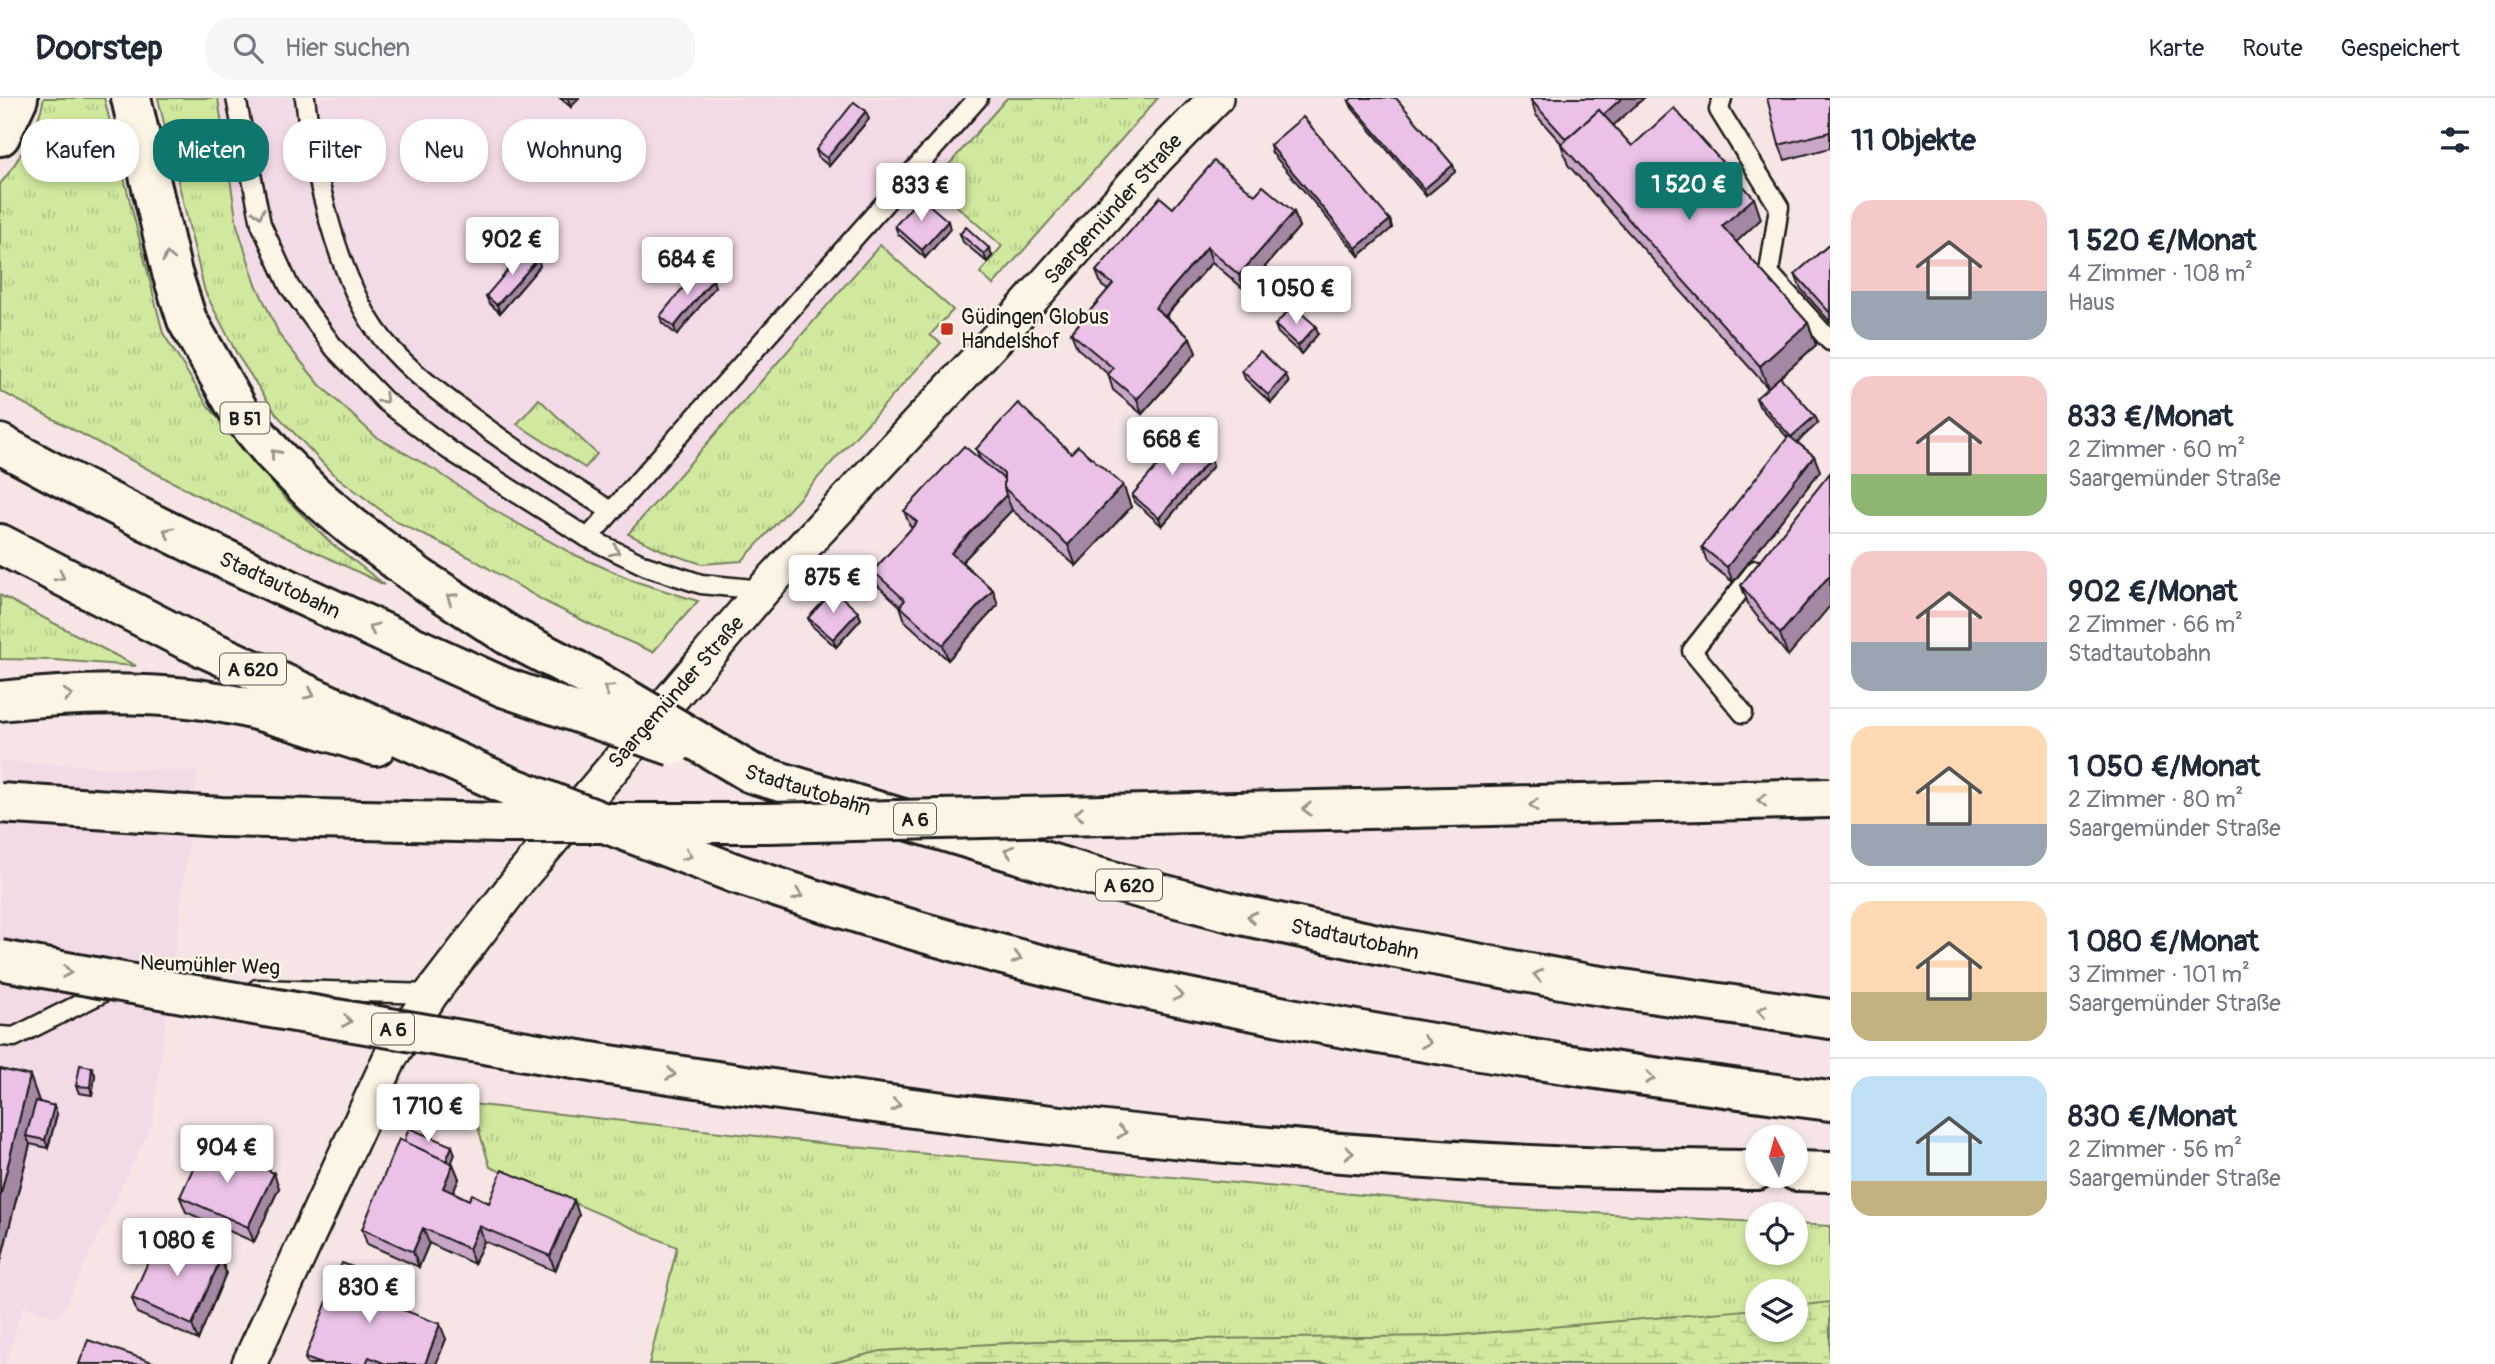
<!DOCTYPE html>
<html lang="de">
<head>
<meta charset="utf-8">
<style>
  body { margin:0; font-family:Pangolin,sans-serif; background:#f6f6f7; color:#1f2937; height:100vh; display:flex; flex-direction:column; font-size:26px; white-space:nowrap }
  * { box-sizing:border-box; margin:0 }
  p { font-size:23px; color:#747a83 }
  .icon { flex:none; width:38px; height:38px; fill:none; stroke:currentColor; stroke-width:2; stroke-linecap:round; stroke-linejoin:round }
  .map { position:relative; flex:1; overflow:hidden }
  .sheet { display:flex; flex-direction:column; background:#fff; width:665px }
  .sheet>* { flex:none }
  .top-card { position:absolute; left:21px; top:21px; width:665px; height:63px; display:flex; gap:14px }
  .needle { width:46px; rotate:354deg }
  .fabs { position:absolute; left:1745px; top:1027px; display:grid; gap:14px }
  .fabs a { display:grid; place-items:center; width:63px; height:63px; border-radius:50%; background:#fff; box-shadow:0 4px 10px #0003; font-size:35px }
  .price { position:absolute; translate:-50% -60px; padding:0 16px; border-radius:7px; background:#fff; color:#222; font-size:23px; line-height:46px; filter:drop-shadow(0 2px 4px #0008) }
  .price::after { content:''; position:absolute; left:50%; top:42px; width:21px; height:16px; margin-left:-10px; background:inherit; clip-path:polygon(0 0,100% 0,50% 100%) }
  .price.active { background:#0f766e; color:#fff }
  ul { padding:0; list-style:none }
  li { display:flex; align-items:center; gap:21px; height:175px; padding:0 21px }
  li+li { border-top:2px solid #e0e1e3 }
  li span { display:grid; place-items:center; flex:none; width:196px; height:140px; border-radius:21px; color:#555 }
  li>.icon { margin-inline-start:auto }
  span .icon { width:84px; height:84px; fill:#fffc; stroke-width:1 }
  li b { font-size:30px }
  h2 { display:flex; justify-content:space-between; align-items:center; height:84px; padding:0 21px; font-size:30px }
  .chip { padding:0 24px; border-radius:28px; background:#fff; box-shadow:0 4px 10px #0003; font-size:24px; line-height:63px }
  .chip.active { background:#0f766e; color:#fff }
  header { display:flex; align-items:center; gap:42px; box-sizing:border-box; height:98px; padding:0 35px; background:#fff; border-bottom:2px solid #e0e1e3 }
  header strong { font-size:33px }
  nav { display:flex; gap:38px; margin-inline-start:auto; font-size:24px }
  .search { width:490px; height:63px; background:#f6f6f7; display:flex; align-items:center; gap:18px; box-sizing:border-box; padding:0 24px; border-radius:28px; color:#747a83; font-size:26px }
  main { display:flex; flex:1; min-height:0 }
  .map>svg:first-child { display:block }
</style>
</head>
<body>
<header>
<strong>Doorstep</strong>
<div class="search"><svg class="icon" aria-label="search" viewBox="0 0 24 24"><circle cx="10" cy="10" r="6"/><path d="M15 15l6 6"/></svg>Hier suchen</div>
<nav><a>Karte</a><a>Route</a><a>Gespeichert</a></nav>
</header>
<main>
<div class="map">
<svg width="1830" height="1266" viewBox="0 0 1830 1266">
  <defs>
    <pattern id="grass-tufts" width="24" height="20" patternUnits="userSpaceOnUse" patternTransform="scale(1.75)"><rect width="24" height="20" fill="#d0e99e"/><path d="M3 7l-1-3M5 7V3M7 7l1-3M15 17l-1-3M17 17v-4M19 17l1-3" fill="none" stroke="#b2c788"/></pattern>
    <pattern id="wetland-marsh" width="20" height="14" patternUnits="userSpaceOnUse" patternTransform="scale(1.75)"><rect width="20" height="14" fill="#d0e99e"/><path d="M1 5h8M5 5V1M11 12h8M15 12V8" fill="none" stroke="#b2c788"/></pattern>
  </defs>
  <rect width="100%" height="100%" fill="#f7e5e6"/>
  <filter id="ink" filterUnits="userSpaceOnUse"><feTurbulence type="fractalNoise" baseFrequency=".0143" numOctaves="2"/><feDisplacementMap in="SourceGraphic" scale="14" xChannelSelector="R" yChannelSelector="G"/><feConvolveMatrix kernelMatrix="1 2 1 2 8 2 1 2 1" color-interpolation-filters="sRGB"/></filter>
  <g filter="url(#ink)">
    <g fill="#f3dae7">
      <path d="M188 0H1034L609 486 339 336 262 245Z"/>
      <path d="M0 663 198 674 152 1026 59 1220 23 1208 6 1266H0Z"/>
    </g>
    <g fill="url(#grass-tufts)" stroke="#76825d" stroke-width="2" fill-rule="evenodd">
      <path d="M44 0H104L163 235 208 308 285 400 331 445 385 487 199 398 0 293V86C18 65 39 27 44 0Z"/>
      <path d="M158 0H218L237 127 255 184 280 238 320 287 375 338 435 372 499 415 573 456 637 484 698 503 653 554 602 532 546 504 469 459 395 423 332 375 277 317 238 258 205 194Z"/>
      <path d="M1007 0H1158L993 187 980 175 1002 148 932 86Z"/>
      <path d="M880 147 953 212 930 237 941 245 742 463 702 466 668 455 628 436Z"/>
      <path d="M539 301 597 356 585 370 517 326Z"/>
      <path d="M0 497 136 568 54 562 0 561Z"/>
      <path d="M471 1006 864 1050 1501 1110 1757 1124V1155H1796V1126L1830 1128V1266H649L677 1149 490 1069ZM1757 1194H1796V1232H1757Z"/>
    </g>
    <path fill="url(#wetland-marsh)" stroke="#76825d" stroke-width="2" d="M1830 1204V1266H828L881 1253 1036 1243 1447 1238 1757 1211V1232H1796V1208Z"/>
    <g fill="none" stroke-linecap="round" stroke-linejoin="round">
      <defs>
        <g id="service">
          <path d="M236 0 261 126 289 188 335 251 385 303 449 352 588 440 646 468 701 486 763 492"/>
          <path d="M305 0C313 70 336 174 376 232 398 263 428 286 457 308 507 347 558 380 611 413"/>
          <path d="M1722 0 1719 12 1779 109 1769 175 1830 243"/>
          <path d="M588 440 978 0"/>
          <path d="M1743 615 1692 553 1756 472"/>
          <path d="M257 891 431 896"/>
          <path d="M0 938 14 939 114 889"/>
        </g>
        <path id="minor" d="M249 1266 391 958 431 896 520 780 763 492 998 239 1157 60 1216 0"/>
        <g id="motorway">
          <path d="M131 0 172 175 187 222 240 315 272 354 312 395 352 429 420 480 508 537"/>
          <path d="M0 38 18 0"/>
          <path d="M0 346C163 436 333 512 503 589"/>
          <path d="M0 446 185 541 509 688"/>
          <path d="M0 603C81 594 173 592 252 611 294 622 335 636 376 648"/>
          <path d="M751 675 1089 777 1246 818 1391 849 1588 886 1830 921"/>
          <path d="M734 775C858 817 985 855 1113 884 1350 936 1590 972 1830 1003"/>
          <path d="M603 966C910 1013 1219 1052 1530 1067 1605 1071 1681 1071 1757 1072"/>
          <path d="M1796 1073 1830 1074"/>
        </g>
      </defs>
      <use href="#service" stroke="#1c1c1c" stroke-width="23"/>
      <use href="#minor" stroke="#1c1c1c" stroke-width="38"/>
      <use href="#motorway" stroke="#1c1c1c" stroke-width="44"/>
      <use href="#service" stroke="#fcf5e5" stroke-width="18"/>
      <use href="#minor" stroke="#fcf5e5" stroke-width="33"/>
      <use href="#motorway" stroke="#fcf5e5" stroke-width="38"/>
      <defs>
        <g id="motorway-bridge">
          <path d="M508 537 589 579 751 675"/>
          <path d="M503 589 673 648"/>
          <path d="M509 688 734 775"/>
          <path d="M0 705 221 719 502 725H768L1830 700"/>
          <path d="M0 862 183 895 603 966"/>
        </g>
      </defs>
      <use href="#motorway-bridge" stroke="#1c1c1c" stroke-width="44" stroke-linecap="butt"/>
      <use href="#motorway-bridge" stroke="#fcf5e5" stroke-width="38"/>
    </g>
    <g fill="#caa6c8" stroke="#1c1c1c" stroke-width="2">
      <path d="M560 0H579L571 9Z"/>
      <path d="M1830 0V50L1785 62 1779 47Z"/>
      <path d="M1531 2 1613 28 1632 48 1761 121 1736 144 1808 225 1816 247 1768 290 1568 67 1561 46V45L1536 17Z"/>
      <path d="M1349 3 1453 67 1455 74 1426 98 1352 10Z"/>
      <path d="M869 21 829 68 818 59 816 52Z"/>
      <path d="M1270 47 1390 122 1392 130 1359 158 1272 55Z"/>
      <path d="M1255 97 1294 114 1299 129 1245 192 1212 164 1166 218 1190 240 1196 255 1142 316 1113 292 1108 276 1077 250 1071 235 1108 192 1102 188 1096 173 1173 110Z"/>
      <path d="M895 128 950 131 925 160 898 136Z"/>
      <path d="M960 136 989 150 992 158 987 164 963 144Z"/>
      <path d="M1830 146V224L1801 191 1795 176Z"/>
      <path d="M538 161 540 168 500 215 489 205 486 198Z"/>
      <path d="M715 189 677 237 662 225 660 218Z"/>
      <path d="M1275 227 1318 236 1301 256 1278 235Z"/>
      <path d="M1242 273 1289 285 1271 305 1245 281Z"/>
      <path d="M1756 300 1815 318 1818 325 1797 344 1814 358 1820 373 1733 484 1707 464 1702 449 1788 340 1759 308Z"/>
      <path d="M976 351 1071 355 1123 387 1131 409 1076 468 1012 412 962 464 993 492 998 507 948 562 905 523 900 508 878 488 873 473 912 430 910 428 904 413 980 361Z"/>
      <path d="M1211 360 1213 368 1162 428 1135 404 1132 397Z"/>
      <path d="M1830 375 1788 558 1749 508 1741 487Z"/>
      <path d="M858 514 861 521 836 549 811 527 808 520Z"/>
      <path d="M0 971 30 978 39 1004 54 1008 57 1016 48 1050 30 1046 0 1166Z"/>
      <path d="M95 977 92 997 79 995 76 988Z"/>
      <path d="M455 1056 451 1065 453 1066 459 1081 453 1094 469 1102 579 1117 555 1173 484 1143 474 1166 429 1145 419 1169 367 1146 362 1131Z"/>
      <path d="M279 1090 254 1144 186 1114 180 1099Z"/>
      <path d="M221 1160 226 1175 198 1242 137 1215 132 1200Z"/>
      <path d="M396 1186 402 1201 398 1210 446 1241 436 1266H307L305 1260Z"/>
    </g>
    <g fill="#a487a2" stroke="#1c1c1c" stroke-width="2">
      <path d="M570 0H579L571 9 568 1Z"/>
      <path d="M1622 0H1644L1576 61 1570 46Z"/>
      <path d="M866 13 869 21 829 68 827 60Z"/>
      <path d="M1453 67 1455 74 1426 98 1424 91Z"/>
      <path d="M1754 100 1761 121 1730 150 1722 128Z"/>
      <path d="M1294 114 1299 129 1245 192 1239 177Z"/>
      <path d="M1390 122 1392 130 1359 158 1356 150Z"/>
      <path d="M948 123 950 131 925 160 922 152Z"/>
      <path d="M1207 149 1212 164 1160 224 1155 210Z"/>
      <path d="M989 150 992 158 987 164 984 156Z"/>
      <path d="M538 161 540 168 500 215 497 207Z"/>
      <path d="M713 181 715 189 677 237 674 229Z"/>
      <path d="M1808 225 1816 247 1768 290 1760 268Z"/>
      <path d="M1316 228 1318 236 1301 256 1298 248Z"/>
      <path d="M1190 240 1196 255 1142 316 1137 301Z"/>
      <path d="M1286 277 1289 285 1271 305 1268 297Z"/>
      <path d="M1815 318 1818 325 1794 347 1791 339Z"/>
      <path d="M1814 358 1820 373 1733 484 1727 469Z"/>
      <path d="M1211 360 1213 368 1162 428 1159 420Z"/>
      <path d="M1123 387 1131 409 1076 468 1068 447Z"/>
      <path d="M1006 397 1012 412 956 470 951 455Z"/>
      <path d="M1830 477V508L1788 558 1780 536Z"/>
      <path d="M993 492 998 507 948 562 943 547Z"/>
      <path d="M858 514 861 521 836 549 833 541Z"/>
      <path d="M92 969 95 977 92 997 90 989Z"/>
      <path d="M30 978 40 1006 26 1038 30 1046 0 1166V1099Z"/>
      <path d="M54 1008 57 1016 48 1050 45 1042Z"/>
      <path d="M452 1048 455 1056 447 1076 444 1068Z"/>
      <path d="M453 1066 459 1081 448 1105 443 1090Z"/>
      <path d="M274 1075 279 1090 254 1144 248 1129Z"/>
      <path d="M574 1102 579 1117 555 1173 550 1158Z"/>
      <path d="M479 1128 484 1143 474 1166 469 1151Z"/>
      <path d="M423 1130 429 1145 419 1169 413 1154Z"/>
      <path d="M221 1160 226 1175 198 1242 192 1227Z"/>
      <path d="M396 1186 402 1201 394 1221 388 1206Z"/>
      <path d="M440 1226 446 1241 436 1266H425Z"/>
    </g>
    <g fill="#ebc1e8" stroke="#1c1c1c" stroke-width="2">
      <path d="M1352 0H1396L1453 67 1424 91 1349 3Z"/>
      <path d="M1533 0H1622L1603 17 1599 12 1566 41 1531 2Z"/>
      <path d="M1767 0H1830V34L1779 47Z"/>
      <path d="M854 4 866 13 827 60 816 52Z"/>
      <path d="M1674 10 1754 100 1722 128 1808 225 1760 268 1561 46 1599 12 1632 48Z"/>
      <path d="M1303 19 1390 122 1356 150 1270 47Z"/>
      <path d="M1214 63 1255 97 1263 88 1294 114 1239 177 1207 149 1155 210 1190 240 1137 301 1108 277 1113 270 1071 235 1113 186 1096 173 1160 99 1173 110Z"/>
      <path d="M920 99 948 123 922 152 895 128Z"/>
      <path d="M966 129 989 150 984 156 960 136Z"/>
      <path d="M1830 146V215L1795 176Z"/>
      <path d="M526 151 538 161 497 207 486 198Z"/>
      <path d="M699 170 713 181 674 229 660 218Z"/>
      <path d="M1293 208 1316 228 1298 248 1275 227Z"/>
      <path d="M1260 253 1286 277 1268 297 1242 273Z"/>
      <path d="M1780 279 1815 318 1791 339 1756 300Z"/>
      <path d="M1018 305 1071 355 1078 348 1123 387 1068 447 1004 390V376L976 351Z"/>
      <path d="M1184 337 1211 360 1159 420 1132 397Z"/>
      <path d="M1789 338 1814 358 1727 469 1702 449Z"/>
      <path d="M964 348 1004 381V390L1006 397 951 455 993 492 943 547 900 508 905 502 873 473 917 424 904 413Z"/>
      <path d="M1830 375V477L1780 536 1741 487Z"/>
      <path d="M834 492 858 514 833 541 808 520Z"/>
      <path d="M80 967 92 969 90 989 76 988Z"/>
      <path d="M0 971 30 978 0 1099Z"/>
      <path d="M36 1003 54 1008 45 1042 26 1038Z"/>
      <path d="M409 1030 452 1048 446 1063 404 1044Z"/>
      <path d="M399 1041 453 1066 443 1090 469 1102 472 1096 489 1105 502 1072 574 1102 550 1158 479 1128 469 1151 423 1130 413 1154 362 1131Z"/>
      <path d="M205 1044 274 1075 248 1129 180 1099Z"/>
      <path d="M162 1133 221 1160 192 1227 132 1200Z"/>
      <path d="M342 1165 396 1186 388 1206 440 1226 425 1266H386L369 1259 366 1266H322L305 1260Z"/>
      <path d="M88 1242 158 1266H79Z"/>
    </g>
    <defs><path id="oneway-chevron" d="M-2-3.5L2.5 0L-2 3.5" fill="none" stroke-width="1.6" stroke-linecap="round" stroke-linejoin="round" transform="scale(1.75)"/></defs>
    <g stroke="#97938b">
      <use href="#oneway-chevron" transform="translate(259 115) rotate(78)"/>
      <use href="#oneway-chevron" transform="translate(168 159) rotate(-104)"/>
      <use href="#oneway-chevron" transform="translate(384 301) rotate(43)"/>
      <use href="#oneway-chevron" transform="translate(275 356) rotate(-132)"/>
      <use href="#oneway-chevron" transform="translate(168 434) rotate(-154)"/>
      <use href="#oneway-chevron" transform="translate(615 453) rotate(26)"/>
      <use href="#oneway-chevron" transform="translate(60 478) rotate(28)"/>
      <use href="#oneway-chevron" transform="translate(451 500) rotate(-147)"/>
      <use href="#oneway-chevron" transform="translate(373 530) rotate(-156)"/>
      <use href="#oneway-chevron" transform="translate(608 591) rotate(-149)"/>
      <use href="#oneway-chevron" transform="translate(310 596) rotate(25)"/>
      <use href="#oneway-chevron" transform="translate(68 597) rotate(-4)"/>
      <use href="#oneway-chevron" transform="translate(1762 702) rotate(179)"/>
      <use href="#oneway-chevron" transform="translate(1534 707) rotate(179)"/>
      <use href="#oneway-chevron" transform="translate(1307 711) rotate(179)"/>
      <use href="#oneway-chevron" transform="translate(1079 716) rotate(178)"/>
      <use href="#oneway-chevron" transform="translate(1009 753) rotate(-163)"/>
      <use href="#oneway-chevron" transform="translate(687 757) rotate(21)"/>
      <use href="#oneway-chevron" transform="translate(798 797) rotate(19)"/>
      <use href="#oneway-chevron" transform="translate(1252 819) rotate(-167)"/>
      <use href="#oneway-chevron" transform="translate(1017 860) rotate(14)"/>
      <use href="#oneway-chevron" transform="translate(67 874) rotate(10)"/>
      <use href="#oneway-chevron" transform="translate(1538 877) rotate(-169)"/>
      <use href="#oneway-chevron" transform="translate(1178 897) rotate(12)"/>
      <use href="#oneway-chevron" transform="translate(1762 913) rotate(-172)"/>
      <use href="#oneway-chevron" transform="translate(347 923) rotate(10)"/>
      <use href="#oneway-chevron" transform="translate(1426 944) rotate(9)"/>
      <use href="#oneway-chevron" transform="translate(671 976) rotate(9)"/>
      <use href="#oneway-chevron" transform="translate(1650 980) rotate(7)"/>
      <use href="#oneway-chevron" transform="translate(896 1007) rotate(7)"/>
      <use href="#oneway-chevron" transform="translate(1122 1034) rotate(6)"/>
      <use href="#oneway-chevron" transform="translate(1349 1055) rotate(4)"/>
    </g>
  </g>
  <rect fill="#c8321e" stroke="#fcf5e5" stroke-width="2.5" x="940" y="224" width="14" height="14" rx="3.5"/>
  <g text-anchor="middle" stroke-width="5" stroke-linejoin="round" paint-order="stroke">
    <g fill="#fcf5e5" stroke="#5f5d58" stroke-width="2">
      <rect x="220.5" y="304.5" width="49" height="31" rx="5"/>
      <rect x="220" y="555.5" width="66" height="31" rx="5"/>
      <rect x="894" y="705.5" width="42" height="31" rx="5"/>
      <rect x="1096" y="771.5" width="66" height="31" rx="5"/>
      <rect x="372" y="915.5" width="42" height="31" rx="5"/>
    </g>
    <g font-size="19" font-weight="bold" fill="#1c1c1c">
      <text x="245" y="327">B 51</text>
      <text x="253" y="578">A 620</text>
      <text x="915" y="728">A 6</text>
      <text x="1129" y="794">A 620</text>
      <text x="393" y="938">A 6</text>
    </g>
    <g font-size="21" fill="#1c1c1c" stroke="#fcf5e5">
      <text transform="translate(1113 111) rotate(-48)" y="7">Saargemünder Straße</text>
      <text transform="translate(280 487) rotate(25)" y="7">Stadtautobahn</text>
      <text transform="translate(676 594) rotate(-49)" y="7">Saargemünder Straße</text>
      <text transform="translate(808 692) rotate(17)" y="7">Stadtautobahn</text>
      <text transform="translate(1355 841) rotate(12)" y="7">Stadtautobahn</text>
      <text transform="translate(210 867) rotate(2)" y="7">Neumühler Weg</text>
    </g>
    <g font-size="21" fill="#1c1c1c" stroke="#fcf5e5" text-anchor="start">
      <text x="961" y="226">Güdingen Globus<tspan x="961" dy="24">Handelshof</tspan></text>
    </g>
  </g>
</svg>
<div class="fabs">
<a><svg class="needle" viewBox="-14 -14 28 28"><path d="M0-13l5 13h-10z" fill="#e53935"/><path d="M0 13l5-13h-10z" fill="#747a83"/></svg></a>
<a><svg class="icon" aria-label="locate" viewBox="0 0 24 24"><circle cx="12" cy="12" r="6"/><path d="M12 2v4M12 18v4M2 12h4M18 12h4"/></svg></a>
<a><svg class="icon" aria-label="layers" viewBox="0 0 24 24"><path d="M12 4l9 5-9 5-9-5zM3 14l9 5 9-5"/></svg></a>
</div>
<b class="price active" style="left:1689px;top:124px">1 520 €</b>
<b class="price" style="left:921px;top:125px">833 €</b>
<b class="price" style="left:512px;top:179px">902 €</b>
<b class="price" style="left:687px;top:199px">684 €</b>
<b class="price" style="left:1296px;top:228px">1 050 €</b>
<b class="price" style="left:1172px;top:379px">668 €</b>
<b class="price" style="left:833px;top:517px">875 €</b>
<b class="price" style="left:428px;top:1046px">1 710 €</b>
<b class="price" style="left:227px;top:1087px">904 €</b>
<b class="price" style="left:177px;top:1180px">1 080 €</b>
<b class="price" style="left:369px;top:1227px">830 €</b>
<div class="top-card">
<a class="chip">Kaufen</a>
<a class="chip active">Mieten</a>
<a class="chip">Filter</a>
<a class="chip">Neu</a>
<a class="chip">Wohnung</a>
</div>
</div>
<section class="sheet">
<h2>11 Objekte<svg class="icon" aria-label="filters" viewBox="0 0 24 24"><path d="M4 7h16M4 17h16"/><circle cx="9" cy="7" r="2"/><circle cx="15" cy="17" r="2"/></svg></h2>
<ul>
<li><span style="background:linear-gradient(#f6c9c9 65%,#9aa5b1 0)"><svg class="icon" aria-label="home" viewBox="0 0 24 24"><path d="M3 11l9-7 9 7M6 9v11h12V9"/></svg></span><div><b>1 520 €/Monat</b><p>4 Zimmer · 108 m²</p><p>Haus</p></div></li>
<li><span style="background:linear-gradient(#f6c9c9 70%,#8fb573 0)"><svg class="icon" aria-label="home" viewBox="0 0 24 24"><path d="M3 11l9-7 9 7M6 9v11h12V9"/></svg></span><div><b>833 €/Monat</b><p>2 Zimmer · 60 m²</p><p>Saargemünder Straße</p></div></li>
<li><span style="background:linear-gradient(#f6c9c9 65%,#9aa5b1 0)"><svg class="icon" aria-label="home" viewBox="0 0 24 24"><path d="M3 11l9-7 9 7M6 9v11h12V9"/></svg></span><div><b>902 €/Monat</b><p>2 Zimmer · 66 m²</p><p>Stadtautobahn</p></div></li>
<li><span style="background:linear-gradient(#ffd9b3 70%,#9aa5b1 0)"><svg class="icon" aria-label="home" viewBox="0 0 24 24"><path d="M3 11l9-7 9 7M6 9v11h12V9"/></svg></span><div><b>1 050 €/Monat</b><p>2 Zimmer · 80 m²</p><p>Saargemünder Straße</p></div></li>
<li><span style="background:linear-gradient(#ffd9b3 65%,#c2b280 0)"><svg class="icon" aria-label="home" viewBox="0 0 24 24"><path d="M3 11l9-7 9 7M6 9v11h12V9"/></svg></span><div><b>1 080 €/Monat</b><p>3 Zimmer · 101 m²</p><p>Saargemünder Straße</p></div></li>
<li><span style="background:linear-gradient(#bfe0f5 75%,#c2b280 0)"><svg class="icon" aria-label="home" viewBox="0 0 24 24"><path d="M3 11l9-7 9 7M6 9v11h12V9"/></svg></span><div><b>830 €/Monat</b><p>2 Zimmer · 56 m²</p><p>Saargemünder Straße</p></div></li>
</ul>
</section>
</main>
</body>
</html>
